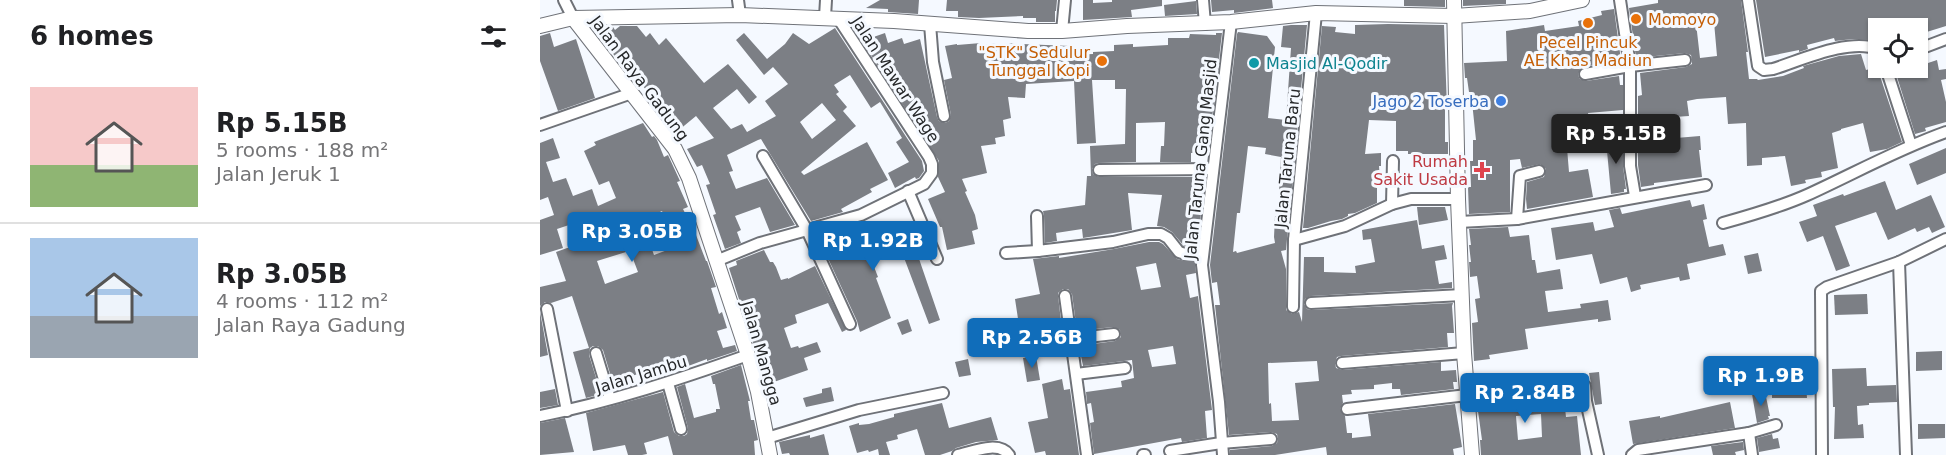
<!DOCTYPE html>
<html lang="en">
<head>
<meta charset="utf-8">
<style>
  body { margin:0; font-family:"DejaVu Sans",sans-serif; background:#f6f6f6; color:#202124; height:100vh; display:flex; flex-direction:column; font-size:22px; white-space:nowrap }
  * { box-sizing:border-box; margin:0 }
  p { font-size:20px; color:#757577 }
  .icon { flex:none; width:33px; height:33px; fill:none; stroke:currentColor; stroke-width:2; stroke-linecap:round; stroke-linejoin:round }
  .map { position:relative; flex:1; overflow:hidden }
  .side { display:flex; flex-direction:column; background:#fff; width:540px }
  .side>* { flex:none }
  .buttons { position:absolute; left:1328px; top:18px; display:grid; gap:12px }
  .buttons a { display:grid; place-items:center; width:60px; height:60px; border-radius:0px; background:#fff; box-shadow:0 2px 4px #0004; font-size:30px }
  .price { position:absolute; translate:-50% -51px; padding:0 14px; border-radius:6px; background:#106dba; color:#fff; font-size:20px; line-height:39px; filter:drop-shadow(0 2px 3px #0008) }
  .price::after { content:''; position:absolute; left:50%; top:36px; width:18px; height:14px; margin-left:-9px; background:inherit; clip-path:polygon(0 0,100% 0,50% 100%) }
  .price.selected { background:#222; color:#fff }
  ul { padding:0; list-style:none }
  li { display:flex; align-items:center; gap:18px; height:150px; padding:0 30px }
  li+li { border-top:2px solid #e0e0e0 }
  li span { display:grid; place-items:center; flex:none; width:168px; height:120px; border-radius:0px; color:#555 }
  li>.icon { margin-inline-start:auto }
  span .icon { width:72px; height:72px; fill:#fffc; stroke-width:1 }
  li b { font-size:26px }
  h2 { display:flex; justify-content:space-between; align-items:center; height:72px; padding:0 30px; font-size:26px }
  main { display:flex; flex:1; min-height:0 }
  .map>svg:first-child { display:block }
</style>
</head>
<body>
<main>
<section class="side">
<h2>6 homes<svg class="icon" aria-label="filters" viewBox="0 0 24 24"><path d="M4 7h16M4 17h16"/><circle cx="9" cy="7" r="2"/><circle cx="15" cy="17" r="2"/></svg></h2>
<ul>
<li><span style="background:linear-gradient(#f6c9c9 65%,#8fb573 0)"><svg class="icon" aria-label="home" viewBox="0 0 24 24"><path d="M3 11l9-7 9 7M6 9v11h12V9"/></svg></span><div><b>Rp 5.15B</b><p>5 rooms · 188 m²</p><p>Jalan Jeruk 1</p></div></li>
<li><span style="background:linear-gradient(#a9c7e8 65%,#9aa5b1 0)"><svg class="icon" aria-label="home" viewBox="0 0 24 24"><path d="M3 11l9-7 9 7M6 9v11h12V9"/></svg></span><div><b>Rp 3.05B</b><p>4 rooms · 112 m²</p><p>Jalan Raya Gadung</p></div></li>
</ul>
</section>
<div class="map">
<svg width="1406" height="455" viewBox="0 0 1406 455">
  <rect width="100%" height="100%" fill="#f5f9ff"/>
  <g fill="#7c7f85" fill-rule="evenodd">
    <path d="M340 0H379L378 14 348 12V9L326 8Z"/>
    <path d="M407 0H517L516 11H515V22H496V18H483V16L439 18 418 17V11H406Z"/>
    <path d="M543 0H553V3L572 2V0H622V6L591 10 592 17 543 20Z"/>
    <path d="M671 0H732L733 8 694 13V10L672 12Z"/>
    <path d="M864 0H905V7L864 6Z"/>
    <path d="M923 0H966V4L923 6Z"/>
    <path d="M1118 0H1201L1208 52H1206L1209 79H1217L1218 80 1243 76 1264 68 1263 66 1299 56 1321 54 1326 70 1337 67 1362 142 1347 149 1330 152 1323 123 1301 129V130L1292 133 1298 168 1281 172 1282 177 1265 180 1266 183 1251 186 1245 156 1222 158V165L1207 166 1206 123 1188 124 1186 97 1157 99 1147 101 1149 116 1134 117 1136 138 1160 136 1161 150H1159L1162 177 1114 183V185L1101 187 1098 165V96L1102 95 1100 73 1146 67 1152 64V60L1151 55 1145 53 1096 58 1089 8 1118 3ZM1174 22 1177 56 1160 58 1156 23Z"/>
    <path d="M1216 0H1406V26L1377 35V28H1371L1370 25 1358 28H1338V37L1330 40 1313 39 1295 41 1294 38 1267 45 1268 49 1259 52V50L1225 57Z"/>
    <path d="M656 1 657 14 625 16 624 5Z"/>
    <path d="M1074 9 1081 60 1043 67 1040 69 1038 75 1040 79 1046 81 1079 76 1080 85H1083V110L1048 113 1051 132 1057 131 1059 143 1027 148 1029 172 1048 169 1053 197 987 209 986 199 987 182 1004 177 1006 169 1000 164 982 168 980 159 970 160V212L929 214 928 187H931L930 161H933V140H936L931 92H929L927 78H925L924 63 967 61 966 31 1004 25 1005 31 1039 26 1038 21 1062 15 1061 11Z"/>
    <path d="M848 24 904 25 907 108H905V142H908V154H868V151H856V121L829 120 825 154 841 153V166H839L840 181H837V203L815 213 808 214V216L802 219 791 221 768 228H763L782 26 796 27 795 32 815 34V25Z"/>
    <path d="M751 25H767L746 250 741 251 746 269V310L752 314 759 312 762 322 764 257H784V272L816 273 815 266 835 262 831 239 823 240 822 230 877 220 882 249 904 245 907 259 895 261 899 284 912 282V288L771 296 765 299 764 304 767 309 771 310 913 303 912 306 914 333H907L908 347 801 356 797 357 795 363 796 368 802 370 901 362V371L916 370 917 382H913L914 389 861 395 860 389H852V383L834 385V389L811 390 812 394 802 395 803 403 800 409 805 416 807 433H812V438L831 436 828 414 915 404 922 447 913 449 914 455H787L786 447 735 455H690V450L732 446 737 443 738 439 737 434 731 432 689 435 675 305H680L677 282 672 283 670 265 697 34 698 32 727 36 735 47 728 118 746 120 751 48 741 47 743 26ZM708 146 726 148 725 154 741 157 739 192H741L740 216H735L734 237 735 243 697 253 696 251 693 252 697 213H700ZM777 361 779 381 755 383 759 420 732 421 731 403 729 404 728 363Z"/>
    <path d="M80 26H97L106 37 110 33 119 45 126 38 164 83 188 64 217 97 209 104 197 89 173 108 191 129 202 124 207 132 236 116 225 101 248 84 233 67 224 75 196 40 204 33 227 59 245 44 253 33 269 44 295 28 382 161 384 171 379 178 376 179 375 177 355 188 348 173 369 162 356 142 362 138 340 102 331 108 310 75 294 85 299 92 296 94 307 107 303 111 316 126 261 172 264 175 327 142 348 180 330 189 332 192 301 209 303 212 271 221 221 139 218 140 187 155 193 171 189 172 196 189 227 178 255 225 230 232 220 207 195 216 201 230 197 232 201 243 185 249 173 215 176 214 166 185 170 184 162 165 157 167 147 149 174 138 156 116 139 130 132 122 130 124 124 117 125 115 109 96 110 95 95 76 93 78 60 38 73 27 75 30ZM282 103 296 120 272 139 260 122Z"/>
    <path d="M10 33 14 47 36 39 55 98 18 111 0 61V36Z"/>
    <path d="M345 33 348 43 362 38 364 44 380 39 397 117 399 121 405 123 409 121 411 115 404 80 412 78 405 46 417 44V45L441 43V45L459 43 530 46V55L553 54V52L574 51V45L593 44V47L628 45V38H649L650 34 676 35V33H682L668 153H651V162H620L621 146H624L625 122 596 123V162L558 163 555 164 552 169 553 174 559 177H660L659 188H664L660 221 655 220 652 246H644L632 232 624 227 617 226 622 195 588 193 592 230 543 238 542 229 516 233 517 241 505 243 504 216 503 211 545 205 547 176H551L550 146 585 144 586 89H575V80H552L556 143 537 144 534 81 486 84 485 98 468 97 471 118 463 120 465 136 455 138 456 144 441 146 447 173 422 179 427 191 425 192 435 215 438 229 432 231 435 244 407 250 402 227H400L388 199 405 192 398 177 399 161 322 41Z"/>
    <path d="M1386 57 1388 63 1397 60 1399 70 1406 69V79L1401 80 1406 102V122L1385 128 1386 131 1375 134 1357 77 1358 76 1356 68H1377V60Z"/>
    <path d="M103 123 112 137 114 136 117 140 124 157 128 155 140 181 137 182 148 207 143 209 156 235 166 261H167L176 287 171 288 179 314 182 312 187 328 177 331 183 348 195 345 197 351 167 361V359L116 378 114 369 82 379 85 387 75 390 63 350 58 346H53L50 348 49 355 61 394 46 398 33 352 49 348 32 296 11 303 5 302 0 306V287L26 281 16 252 41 243 35 223 17 229 23 248 0 255V220L14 215 8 197 0 200V143L13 138 20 158 6 162 13 182 26 178 33 196 52 189 58 206 76 198 69 181 59 185 44 151 56 145 54 142ZM122 211 138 246 114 255 110 244 90 251 98 272 65 284 57 261 86 252 79 231Z"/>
    <path d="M1083 138V166L1086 189H1084V192L1071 194 1066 140Z"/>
    <path d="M1406 148V173L1377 185 1369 164Z"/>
    <path d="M1345 181 1356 210 1391 195 1405 227 1392 233 1389 227 1377 232 1375 228 1348 240 1336 212 1295 226 1310 266 1296 271 1283 236 1267 242 1259 222 1277 216 1273 205 1303 194 1304 196Z"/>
    <path d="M1150 200 1152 207 1164 204 1167 219 1163 220 1169 247 1183 244 1186 255 1147 264 1150 279 1140 281 1139 277 1100 285 1101 289 1091 292 1087 277 1060 284 1052 254 1016 260 1011 228 1053 222 1055 231 1074 227 1069 210 1080 208 1082 214Z"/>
    <path d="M877 207H905L908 220 879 225Z"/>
    <path d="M362 223 373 251 376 250 400 320 389 324 360 247 331 259 338 277 336 278 351 318 320 332 317 321 280 241 302 231 301 228 318 224 325 240 352 229 351 227Z"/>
    <path d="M968 227 970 237 989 235 992 260H995L997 273 1020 269 1023 289 1005 291 1008 312 1041 308 1040 304 1068 300 1071 320 1058 322V319L985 329 988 349 949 355 950 359 934 361 932 323 938 322 935 299 940 298 937 276 930 277 929 262H931L929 245H931L929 229Z"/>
    <path d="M609 242H619L623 244 637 259 645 261H655L656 273 646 275 650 298 658 296 672 410 665 411 667 438 642 442 641 438 554 454 550 423 554 422 551 403 547 404 546 392 582 387 581 381 594 378 592 360 543 366 539 346 575 341 581 337 580 330 573 327 537 331 532 294 528 289H523L518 293V296L523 337 509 340 510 346 501 348 497 328 480 332 475 299 500 294 493 259 519 256V258L574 249ZM616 263 621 287 601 290 596 267ZM633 346 636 364 612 367 608 350Z"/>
    <path d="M224 250 230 262H233L236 267 241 280 248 278V279L275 266 306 330 302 332 288 303 255 315 257 323 244 328 251 348 258 346 259 348 277 342 281 352 264 358 268 370 231 383 222 356 220 357 218 348 215 349 189 268 197 265 196 261Z"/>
    <path d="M1218 253 1222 271 1208 274 1204 256Z"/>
    <path d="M1327 294 1328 314 1295 315 1294 295Z"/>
    <path d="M0 312 8 355 0 357Z"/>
    <path d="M368 319 372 331 362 335 357 323Z"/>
    <path d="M1402 351V370L1376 371V352Z"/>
    <path d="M496 356 500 380 487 382 483 358Z"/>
    <path d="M428 359 431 375 419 377 415 362Z"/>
    <path d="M201 365 210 401H208L211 420H214L218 440 214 441 215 455H133L128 436 104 443 107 454 102 455H88L85 445 53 451 46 413 123 392 134 432 139 436H144L147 434 148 428 137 387 145 384 154 418 176 412V409H180L175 384H173L171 376Z"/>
    <path d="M1326 368 1327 386 1356 385 1357 402 1329 403V405L1317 406 1318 425 1323 424 1324 438 1294 439 1295 407H1293L1292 369Z"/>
    <path d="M1059 372 1062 404 1055 405 1049 373Z"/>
    <path d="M988 378 991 405 1007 403V410L1025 408 1026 417 1037 416 1041 455H941L940 440H942L938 411 962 409 961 390 936 393 935 382ZM1001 414 1002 437 978 440 976 416Z"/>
    <path d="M522 379 524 390 530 389 539 455H506L505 451 495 453 488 422 508 418 502 384Z"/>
    <path d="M1232 382 1243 383V386L1266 385 1267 398H1232Z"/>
    <path d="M291 387 294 401 266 407 263 398 282 393V389Z"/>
    <path d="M15 389 18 405 0 408V392Z"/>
    <path d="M1225 392 1230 416H1228L1229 419 1217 423 1212 394Z"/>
    <path d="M1190 402 1195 428 1093 444 1089 421 1120 416V418Z"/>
    <path d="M402 403 409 428 451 417 458 440 436 442 416 448 412 451 400 455H385L377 429 357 435 358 439 346 442 350 455H339L338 449 329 452 328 450 317 453 309 426 319 423V425L329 424 354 417V414Z"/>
    <path d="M25 418 34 452 0 455V423Z"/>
    <path d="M1378 424H1405V438L1378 439Z"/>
    <path d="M284 434 289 455H250L249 453 242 454 239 442 270 435V438Z"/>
    <path d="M1232 434 1233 439 1238 438 1240 448 1219 452 1217 438Z"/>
    <path d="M1203 442 1204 450 1195 452 1196 455H1173L1171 446Z"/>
  </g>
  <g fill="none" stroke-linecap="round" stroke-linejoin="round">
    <defs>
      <g id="minor">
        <path d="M24 0 33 18"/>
        <path d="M198 0 200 15"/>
        <path d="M663 0 665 24"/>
        <path d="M1080 0 1090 66V166L1095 196"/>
        <path d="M1208 0 1218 66 1224 70 1233 69C1262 60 1308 38 1338 49"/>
        <path d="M285 17 286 0"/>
        <path d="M390 24 393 62 404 116"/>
        <path d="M522 31 525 0"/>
        <path d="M1377 50 1406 39"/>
        <path d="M1346 68 1371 145"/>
        <path d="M1045 74 1090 66 1145 60"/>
        <path d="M0 125 92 93"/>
        <path d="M223 156 267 230 310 324"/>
        <path d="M559 170 673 169"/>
        <path d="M368 191 397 259"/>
        <path d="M852 204 853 161"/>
        <path d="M497 216 498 251 573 242 608 234H621L628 238 639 252 645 254 663 253"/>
        <path d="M977 219 980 176 999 171"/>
        <path d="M919 222 977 219 1166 185"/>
        <path d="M1183 223C1212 215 1240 207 1267 195 1313 174 1358 149 1406 132"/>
        <path d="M754 240 805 226 852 204 871 199H918"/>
        <path d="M466 253 498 251"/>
        <path d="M176 261 220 243 321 215 384 184 392 173V164L389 157 298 18"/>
        <path d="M1359 262 1366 455"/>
        <path d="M525 296 547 455"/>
        <path d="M771 303 922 295"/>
        <path d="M753 307 754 240 776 13"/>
        <path d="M7 309 27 411"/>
        <path d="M531 339 574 334"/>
        <path d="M56 353 70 399"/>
        <path d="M802 363 924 353"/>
        <path d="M536 374 585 368"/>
        <path d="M128 383 141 429"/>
        <path d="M1045 386 1046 401 1058 455"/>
        <path d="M807 409 927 395"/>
        <path d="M0 416C71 402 140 379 208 355"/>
        <path d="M1209 433 1212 455"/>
        <path d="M227 438 319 410 403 393"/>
        <path d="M630 451 681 443 731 439"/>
        <path d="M418 455C432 452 459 440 469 455"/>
        <path d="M603 455H605"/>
        <path d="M683 455 679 402 662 265 691 22"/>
        <path d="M1092 455 1098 450 1209 433 1236 425"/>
        <path d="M1282 455 1281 291 1287 287 1359 262 1406 239"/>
      </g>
      <g id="tertiary">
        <path d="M914 0 918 199 924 353 932 455"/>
        <path d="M33 18 135 149 149 178 208 355 218 392 230 455"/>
        <path d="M0 26 33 18 200 15 354 21 488 31H522L587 26 691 22 776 13 914 16 990 11 1042 0"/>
      </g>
    </defs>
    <use href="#minor" stroke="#6f7278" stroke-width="14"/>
    <use href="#tertiary" stroke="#6f7278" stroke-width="16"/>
    <use href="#minor" stroke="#fff" stroke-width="10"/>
    <use href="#tertiary" stroke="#fff" stroke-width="14"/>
  </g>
  <g fill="#e8710a" stroke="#f5f9ff" stroke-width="2">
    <circle cx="1096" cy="19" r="6"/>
    <circle cx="1048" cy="23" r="6"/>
    <circle cx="562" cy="61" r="6"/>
  </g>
  <circle fill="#0f9aa8" stroke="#f5f9ff" stroke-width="2" cx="714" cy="63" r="6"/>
  <circle fill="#3f7fe0" stroke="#f5f9ff" stroke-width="2" cx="961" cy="101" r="6"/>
  <path fill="#e0444e" stroke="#f5f9ff" stroke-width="2" d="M939 161h6v6h6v6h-6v6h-6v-6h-6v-6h6z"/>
  <g text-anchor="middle" stroke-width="6" stroke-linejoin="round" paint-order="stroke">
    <g font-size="16" fill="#c56008" stroke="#f5f9ff" text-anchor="start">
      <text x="1108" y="25">Momoyo</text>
      <text x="1048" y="48" text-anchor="middle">Pecel Pincuk<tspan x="1048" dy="18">AE Khas Madiun</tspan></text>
      <text x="550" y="58" text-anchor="end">"STK" Sedulur<tspan x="550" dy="18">Tunggal Kopi</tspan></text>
    </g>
    <g font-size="16" fill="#0d838f" stroke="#f5f9ff" text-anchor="start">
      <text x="726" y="69">Masjid Al-Qodir</text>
    </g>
    <g font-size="16" fill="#26282a" stroke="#f5f9ff">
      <text transform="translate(100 78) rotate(53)" y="6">Jalan Raya Gadung</text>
      <text transform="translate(356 79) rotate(57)" y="6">Jalan Mawar Wage</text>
      <text transform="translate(747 158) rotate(-84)" y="6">Jalan Taruna Baru</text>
      <text transform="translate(660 159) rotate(-84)" y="6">Jalan Taruna Gang Masjid</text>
      <text transform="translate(222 353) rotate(74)" y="6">Jalan Mangga</text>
      <text transform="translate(101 374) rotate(-17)" y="6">Jalan Jambu</text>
    </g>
    <g font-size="16" fill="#366cbe" stroke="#f5f9ff" text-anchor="end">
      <text x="949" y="107">Jago 2 Toserba</text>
    </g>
    <g font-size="16" fill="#be3a42" stroke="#f5f9ff" text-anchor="end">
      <text x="928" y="167">Rumah<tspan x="928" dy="18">Sakit Usada</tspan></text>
    </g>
  </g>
</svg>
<div class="buttons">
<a><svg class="icon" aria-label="locate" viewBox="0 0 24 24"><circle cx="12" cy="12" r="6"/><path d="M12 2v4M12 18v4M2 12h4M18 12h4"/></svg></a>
</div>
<b class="price selected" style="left:1076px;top:165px">Rp 5.15B</b>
<b class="price" style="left:92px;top:263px">Rp 3.05B</b>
<b class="price" style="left:333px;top:272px">Rp 1.92B</b>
<b class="price" style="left:492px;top:369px">Rp 2.56B</b>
<b class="price" style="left:1221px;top:407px">Rp 1.9B</b>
<b class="price" style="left:985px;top:424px">Rp 2.84B</b>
</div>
</main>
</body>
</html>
